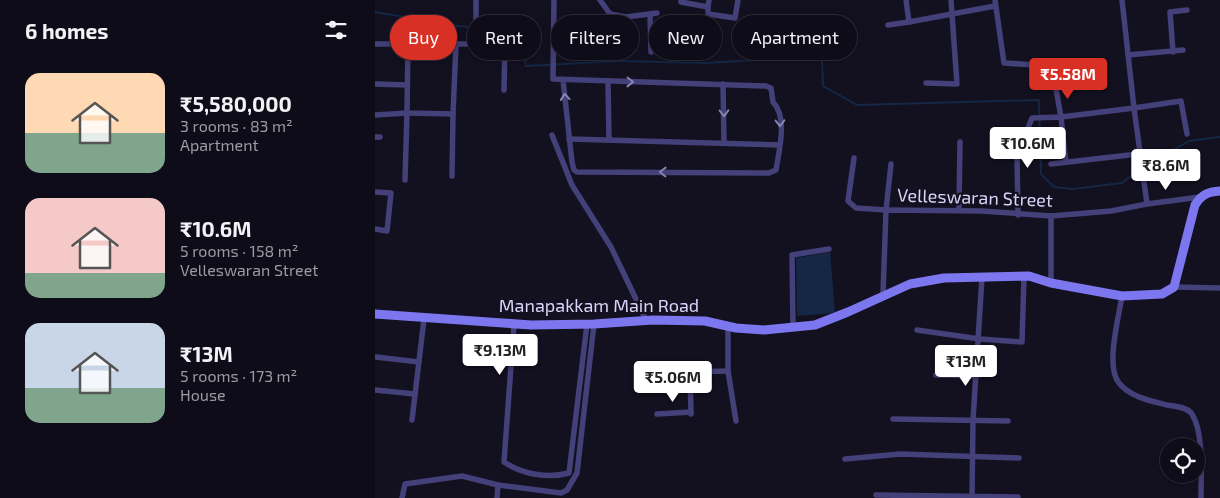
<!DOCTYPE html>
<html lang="en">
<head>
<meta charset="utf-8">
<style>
  body { margin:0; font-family:"Exo 2",sans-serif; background:#1c1a25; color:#f1f3f6; height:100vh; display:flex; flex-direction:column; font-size:19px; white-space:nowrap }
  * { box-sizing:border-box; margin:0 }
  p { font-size:16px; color:#9b9ba2 }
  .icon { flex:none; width:28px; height:28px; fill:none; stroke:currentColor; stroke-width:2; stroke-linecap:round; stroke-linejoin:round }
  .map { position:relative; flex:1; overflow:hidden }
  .drawer { display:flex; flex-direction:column; background:#0e0c18; width:375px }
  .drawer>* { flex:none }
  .top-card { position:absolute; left:15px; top:15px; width:475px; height:45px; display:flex; gap:10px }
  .tools { position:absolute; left:785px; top:438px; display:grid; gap:10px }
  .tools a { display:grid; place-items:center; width:45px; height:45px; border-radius:50%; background:#0e0c18; box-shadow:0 2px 12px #0003,0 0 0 1px #2e2c37; font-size:25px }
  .price { position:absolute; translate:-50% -42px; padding:0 11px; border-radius:5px; background:#fff; color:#222; font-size:16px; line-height:32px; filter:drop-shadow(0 1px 2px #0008) }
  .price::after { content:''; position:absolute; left:50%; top:30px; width:15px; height:11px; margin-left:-8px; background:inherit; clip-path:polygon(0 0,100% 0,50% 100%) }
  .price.current { background:#d93025; color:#fff }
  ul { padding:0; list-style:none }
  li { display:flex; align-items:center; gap:15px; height:125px; padding:0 25px }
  li span { display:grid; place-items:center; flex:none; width:140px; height:100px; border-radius:15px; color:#555 }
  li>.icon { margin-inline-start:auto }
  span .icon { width:60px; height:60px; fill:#fffc; stroke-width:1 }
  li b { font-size:21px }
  h2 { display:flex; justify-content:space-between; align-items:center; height:60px; padding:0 25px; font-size:21px }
  .chip { padding:0 18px; border-radius:22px; background:#0e0c18; box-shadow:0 2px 12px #0003,0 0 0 1px #2e2c37; font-size:18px; line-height:45px }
  .chip.current { background:#d93025; color:#fff }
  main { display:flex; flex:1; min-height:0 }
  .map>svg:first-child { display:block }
</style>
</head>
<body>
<main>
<section class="drawer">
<h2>6 homes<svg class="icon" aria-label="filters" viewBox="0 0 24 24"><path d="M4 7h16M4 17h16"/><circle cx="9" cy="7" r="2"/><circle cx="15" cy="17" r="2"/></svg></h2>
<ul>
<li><span style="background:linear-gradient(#ffd9b3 60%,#7fa58c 0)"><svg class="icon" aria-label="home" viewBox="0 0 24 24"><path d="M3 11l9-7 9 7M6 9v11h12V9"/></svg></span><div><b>₹5,580,000</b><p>3 rooms · 83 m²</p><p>Apartment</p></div></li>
<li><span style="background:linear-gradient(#f6c9c9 75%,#7fa58c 0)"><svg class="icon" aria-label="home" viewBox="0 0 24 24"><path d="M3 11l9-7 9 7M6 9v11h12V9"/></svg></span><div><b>₹10.6M</b><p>5 rooms · 158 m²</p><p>Velleswaran Street</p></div></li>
<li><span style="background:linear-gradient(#c9d6e8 65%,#7fa58c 0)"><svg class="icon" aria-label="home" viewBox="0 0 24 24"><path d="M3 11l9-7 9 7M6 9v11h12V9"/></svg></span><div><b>₹13M</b><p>5 rooms · 173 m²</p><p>House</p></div></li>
</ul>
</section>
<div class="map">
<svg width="845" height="498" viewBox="0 0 845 498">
  <rect width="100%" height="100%" fill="#131020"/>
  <path fill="#152744" d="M455 252 460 313 422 316 421 258Z"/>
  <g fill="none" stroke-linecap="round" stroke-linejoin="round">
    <path stroke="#152744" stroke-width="2" d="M0 12 82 26 146 31 151 66 245 61 330 63 382 60 387 44 447 56 448 86 482 105 664 100 666 174 679 187 698 189 747 183 765 169 814 141 845 137"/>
    <g stroke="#444079" stroke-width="5.5">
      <path d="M179 0 178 79 391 86 396 88 398 102C413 117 404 151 401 170L394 173 202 172 199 170 197 162 188 80"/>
      <path d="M225 0 235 14 251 17 282 13"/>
      <path d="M306 0V2L333 7 334 0"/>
      <path d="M531 0 534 22 620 6"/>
      <path d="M620 0 629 63 677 66 686 117 759 108 772 204 825 197"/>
      <path d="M747 0 759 108 806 101 812 134"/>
      <path d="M333 7V14L360 18 363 0"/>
      <path d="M275 15 276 52"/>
      <path d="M513 25 534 22"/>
      <path d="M0 44H33"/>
      <path d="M81 44 78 114 32 113 33 44H101V0"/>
      <path d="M101 44 145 45"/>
      <path d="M798 52 795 12 812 10"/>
      <path d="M235 53V14"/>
      <path d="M753 55 808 50"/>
      <path d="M233 81 234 140"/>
      <path d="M551 83 582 84 576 0"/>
      <path d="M0 84 32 85"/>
      <path d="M348 84 349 143"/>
      <path d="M129 90 130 45"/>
      <path d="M0 115 32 113 30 180"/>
      <path d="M177 135 197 185 236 247 271 320"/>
      <path d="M0 137H5"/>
      <path d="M194 139 404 145"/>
      <path d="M479 158 473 201 481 208 511 210 516 164"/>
      <path d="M676 164 763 154"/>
      <path d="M77 176 78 114"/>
      <path d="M0 192 16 193 12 231 0 229"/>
      <path d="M584 210 585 142"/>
      <path d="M643 215 642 156 657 118 686 117 691 162"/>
      <path d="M676 216V283"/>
      <path d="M799 287 845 288"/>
      <path d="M508 294 511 210 607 211 676 216 736 211 772 204"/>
      <path d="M747 296C744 316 730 367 744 383 755 397 776 401 792 405 800 406 812 407 817 414 829 433 826 476 826 498"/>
      <path d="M139 325 129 462C147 474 173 479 194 473L212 324"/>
      <path d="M353 326V371L361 421"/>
      <path d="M418 328 417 255 454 249"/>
      <path d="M542 330 605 339 647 342 649 277"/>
      <path d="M1 357 44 362"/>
      <path d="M561 375 602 376"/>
      <path d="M281 385 315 388"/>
      <path d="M0 390 40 394"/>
      <path d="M282 414 316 412"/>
      <path d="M316 414 315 372 353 371"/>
      <path d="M518 419 633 421"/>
      <path d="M37 420 49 319"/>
      <path d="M470 459 525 454 644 458"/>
      <path d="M501 495 643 497"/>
      <path d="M27 498 30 484 87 476 123 485 186 493 192 490 202 473 219 324"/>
      <path d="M122 498 123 485"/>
      <path d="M597 498 598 420 607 277"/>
    </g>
    <path stroke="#7c77ee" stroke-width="9" d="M0 314 156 325 219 324 278 320 330 321 361 328 389 330 440 325 473 312 535 284 569 278 654 276 676 283 747 296 787 294 799 287 820 205C827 194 833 192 845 191"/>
  </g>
  <defs><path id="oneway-chevron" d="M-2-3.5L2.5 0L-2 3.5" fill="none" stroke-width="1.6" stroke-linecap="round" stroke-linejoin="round" transform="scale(1.25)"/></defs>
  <g stroke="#8783b3">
    <use href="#oneway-chevron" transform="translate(255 82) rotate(1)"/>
    <use href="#oneway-chevron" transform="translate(190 97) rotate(-95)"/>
    <use href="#oneway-chevron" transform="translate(349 113) rotate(89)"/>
    <use href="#oneway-chevron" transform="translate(405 123) rotate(89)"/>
    <use href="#oneway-chevron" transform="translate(288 172) rotate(-179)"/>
  </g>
  <g text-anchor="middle" stroke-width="4.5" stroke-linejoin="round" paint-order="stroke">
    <g font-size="18" fill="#d9d4f9" stroke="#131020">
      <text transform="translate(600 198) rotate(2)" y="6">Velleswaran Street</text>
      <text x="224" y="312">Manapakkam Main Road</text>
    </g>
  </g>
</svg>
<div class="tools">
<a><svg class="icon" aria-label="locate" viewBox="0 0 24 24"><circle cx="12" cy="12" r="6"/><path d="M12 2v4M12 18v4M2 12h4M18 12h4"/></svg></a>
</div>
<b class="price current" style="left:693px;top:100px">₹5.58M</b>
<b class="price" style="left:653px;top:169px">₹10.6M</b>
<b class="price" style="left:791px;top:191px">₹8.6M</b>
<b class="price" style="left:125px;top:376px">₹9.13M</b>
<b class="price" style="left:591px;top:387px">₹13M</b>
<b class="price" style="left:298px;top:403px">₹5.06M</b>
<div class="top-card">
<a class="chip current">Buy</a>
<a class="chip">Rent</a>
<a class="chip">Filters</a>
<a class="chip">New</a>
<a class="chip">Apartment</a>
</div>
</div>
</main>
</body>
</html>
